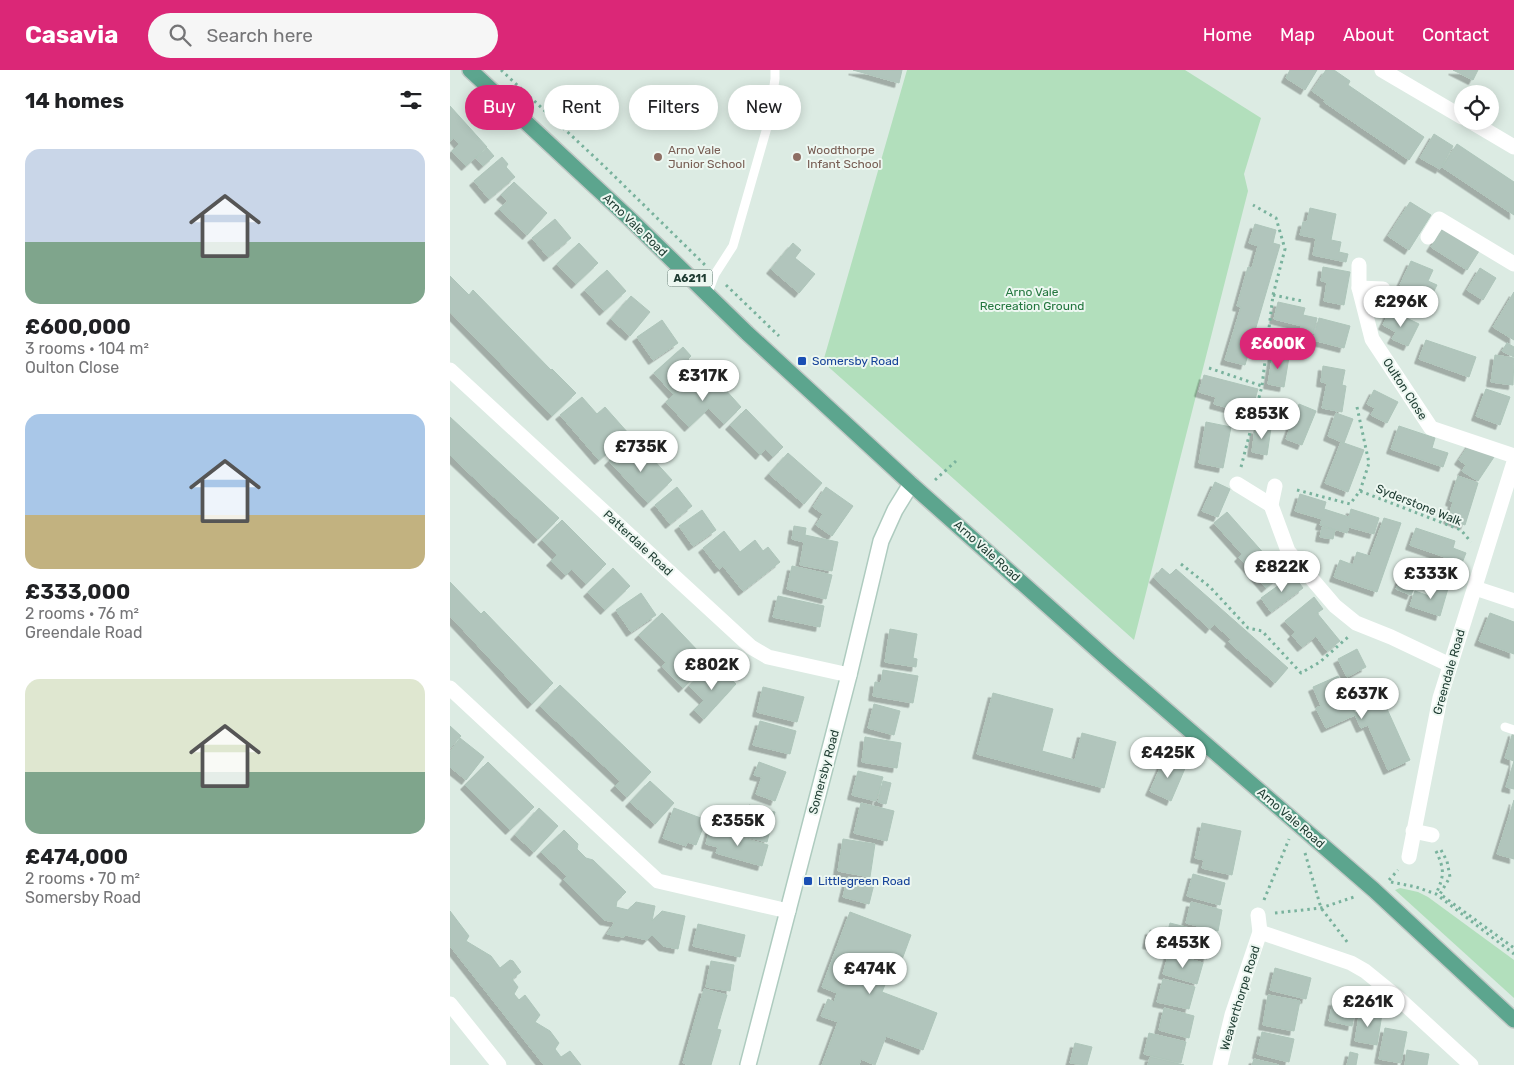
<!DOCTYPE html>
<html lang="en">
<head>
<meta charset="utf-8">
<style>
  body { margin:0; font-family:Rubik,sans-serif; background:#f6f6f6; color:#202124; height:100vh; display:flex; flex-direction:column; font-size:19px; white-space:nowrap }
  * { box-sizing:border-box; margin:0 }
  p { font-size:16px; color:#757577 }
  .icon { flex:none; width:28px; height:28px; fill:none; stroke:currentColor; stroke-width:2; stroke-linecap:round; stroke-linejoin:round }
  .map { position:relative; flex:1; overflow:hidden }
  .drawer { display:flex; flex-direction:column; background:#fff; width:450px }
  .drawer>* { flex:none }
  .top-card { position:absolute; left:15px; top:15px; width:475px; height:45px; display:flex; gap:10px }
  .controls { position:absolute; left:1004px; top:15px; display:grid; gap:10px }
  .controls a { display:grid; place-items:center; width:45px; height:45px; border-radius:50%; background:#fff; box-shadow:0 2px 12px #0003; font-size:25px }
  .price { position:absolute; translate:-50% -42px; padding:0 11px; border-radius:18px; background:#fff; color:#222; font-size:16px; line-height:32px; filter:drop-shadow(0 1px 2px #0008) }
  .price::after { content:''; position:absolute; left:50%; top:30px; width:15px; height:11px; margin-left:-8px; background:inherit; clip-path:polygon(0 0,100% 0,50% 100%) }
  .price.active { background:#db2777; color:#fff }
  ul { padding:0; list-style:none }
  li { display:grid; align-content:center; gap:10px; height:265px; padding:0 25px }
  li span { display:grid; place-items:center; height:155px; border-radius:15px; color:#555 }
  li>.icon { margin-inline-start:auto }
  span .icon { width:90px; height:90px; fill:#fffc; stroke-width:1 }
  li b { font-size:21px }
  h2 { display:flex; justify-content:space-between; align-items:center; height:60px; padding:0 25px; font-size:21px }
  .tag { padding:0 18px; border-radius:22px; background:#fff; box-shadow:0 2px 12px #0003; font-size:18px; line-height:45px }
  .tag.active { background:#db2777; color:#fff }
  header { display:flex; align-items:center; gap:30px; box-sizing:border-box; height:70px; padding:0 25px; background:#db2777; color:#fff }
  header strong { font-size:24px }
  nav { display:flex; gap:28px; margin-inline-start:auto; font-size:18px }
  .search { width:350px; height:45px; background:#f6f6f6; display:flex; align-items:center; gap:12px; box-sizing:border-box; padding:0 18px; border-radius:28px; color:#757577; font-size:19px }
  main { display:flex; flex:1; min-height:0 }
  .map>svg:first-child { display:block }
</style>
</head>
<body>
<header>
<strong>Casavia</strong>
<div class="search"><svg class="icon" aria-label="search" viewBox="0 0 24 24"><circle cx="10" cy="10" r="6"/><path d="M15 15l6 6"/></svg>Search here</div>
<nav><a>Home</a><a>Map</a><a>About</a><a>Contact</a></nav>
</header>
<main>
<section class="drawer">
<h2>14 homes<svg class="icon" aria-label="filters" viewBox="0 0 24 24"><path d="M4 7h16M4 17h16"/><circle cx="9" cy="7" r="2"/><circle cx="15" cy="17" r="2"/></svg></h2>
<ul>
<li><span style="background:linear-gradient(#c9d6e8 60%,#7fa58c 0)"><svg class="icon" aria-label="home" viewBox="0 0 24 24"><path d="M3 11l9-7 9 7M6 9v11h12V9"/></svg></span><div><b>£600,000</b><p>3 rooms · 104 m²</p><p>Oulton Close</p></div></li>
<li><span style="background:linear-gradient(#a9c7e8 65%,#c2b280 0)"><svg class="icon" aria-label="home" viewBox="0 0 24 24"><path d="M3 11l9-7 9 7M6 9v11h12V9"/></svg></span><div><b>£333,000</b><p>2 rooms · 76 m²</p><p>Greendale Road</p></div></li>
<li><span style="background:linear-gradient(#dfe7d0 60%,#7fa58c 0)"><svg class="icon" aria-label="home" viewBox="0 0 24 24"><path d="M3 11l9-7 9 7M6 9v11h12V9"/></svg></span><div><b>£474,000</b><p>2 rooms · 70 m²</p><p>Somersby Road</p></div></li>
</ul>
</section>
<div class="map">
<svg width="1064" height="995" viewBox="0 0 1064 995">
  <defs>
    <filter id="shadow"><feDropShadow dx="-4.5" dy="4.5" stdDeviation="0" flood-color="#0004"/></filter>
  </defs>
  <rect width="100%" height="100%" fill="#dcebe3"/>
  <g fill="#b2dfbc">
    <path d="M457 0H735L811 48 794 104 798 121 684 570 373 292Z"/>
    <path d="M950 818 968 822 978 827 1064 890V928L945 820Z"/>
  </g>
  <g fill="#b1c5bc" stroke="#aec5ba" filter="url(#shadow)">
    <path d="M403 0H452L449 13Z"/>
    <path d="M840 0H867L855 20 836 8Z"/>
    <path d="M876 0H884L900 11 898 15 974 67 959 90 874 32 875 30 862 21Z"/>
    <path d="M1003 0H1028L1023 10Z"/>
    <path d="M0 36 37 77 16 96 2 81 9 74 4 68 0 71Z"/>
    <path d="M984 64 1003 76 990 99 970 88Z"/>
    <path d="M1007 74 1064 112V145L992 97Z"/>
    <path d="M37 78 44 86 33 96 26 88Z"/>
    <path d="M52 87 58 94 56 97 65 107 39 129 24 111Z"/>
    <path d="M64 112 97 143 77 165 49 139 58 131 51 125Z"/>
    <path d="M960 132 981 145 959 180 938 166Z"/>
    <path d="M860 138 886 144 881 170 891 172 889 182 898 184 896 192 863 185 866 168 850 165 853 152H857Z"/>
    <path d="M105 149 121 168 98 187 82 168Z"/>
    <path d="M805 154 826 160 823 173 830 175 795 295 775 290 791 237 787 236 798 197 802 198 808 176 799 173Z"/>
    <path d="M993 158 1029 181 1017 200 981 177Z"/>
    <path d="M129 173 148 193 126 214 107 194Z"/>
    <path d="M343 173 351 180 345 188 365 204 349 223 321 199Z"/>
    <path d="M961 191 983 200 978 211 987 215 980 229 950 215Z"/>
    <path d="M873 197 900 202 894 235 874 231 877 212 871 211Z"/>
    <path d="M1030 198 1046 208 1033 230 1017 220Z"/>
    <path d="M157 200 176 221 154 241 135 220Z"/>
    <path d="M0 206 19 225 23 220 101 300 102 299 126 323 102 346 0 242Z"/>
    <path d="M1064 222V270L1043 257Z"/>
    <path d="M181 226 200 242 180 266 161 249Z"/>
    <path d="M828 232 855 238 853 245 867 248 863 264 850 261 852 256 824 249Z"/>
    <path d="M940 240 969 254 958 276 942 269 946 262 933 255Z"/>
    <path d="M869 248 900 256 894 278 863 270Z"/>
    <path d="M212 250 228 273 203 290 187 267Z"/>
    <path d="M976 270 1026 287 1019 307 969 289Z"/>
    <path d="M1057 273 1064 277V287L1052 281Z"/>
    <path d="M233 277 241 286 238 289 249 301 223 324 204 303Z"/>
    <path d="M823 284 839 287 834 317 818 314Z"/>
    <path d="M1045 285 1064 288 1063 315 1041 312Z"/>
    <path d="M873 296 895 300 892 315 896 316 892 342 872 338 877 313 871 312Z"/>
    <path d="M754 305 808 319 803 336 792 333 790 341 764 334 766 327 749 322Z"/>
    <path d="M264 307 291 337 274 354 259 338 239 357 216 332 235 313 241 319 248 313 253 318Z"/>
    <path d="M1036 319 1060 327 1050 355 1026 346Z"/>
    <path d="M924 320 948 332 937 353 921 345 925 338 917 334Z"/>
    <path d="M132 327 147 344 155 337 179 364 149 390 110 345Z"/>
    <path d="M849 334 866 341 852 375 836 369Z"/>
    <path d="M296 339 333 377 323 387 315 379 310 385 280 355Z"/>
    <path d="M886 343 903 349 894 373 878 366Z"/>
    <path d="M0 347 109 448 88 469 0 385Z"/>
    <path d="M756 352 781 357 773 398 749 393Z"/>
    <path d="M809 356 821 358 817 385 802 382 805 359 808 360Z"/>
    <path d="M949 356 985 368 982 378 998 383 993 397 941 379Z"/>
    <path d="M1023 369 1046 384 1028 411 1012 401 1016 395 1009 390Z"/>
    <path d="M891 372 914 380 898 422 875 413Z"/>
    <path d="M178 373 195 391 200 386 222 410 198 433 159 391Z"/>
    <path d="M338 383 372 413 354 434 319 404Z"/>
    <path d="M1008 406 1028 413 1015 455 998 449 1003 432 1000 431Z"/>
    <path d="M765 412 780 419 768 447 752 441Z"/>
    <path d="M227 417 242 436 220 454 205 435Z"/>
    <path d="M376 417 403 436 382 466 366 455 373 444 363 437Z"/>
    <path d="M850 424 876 432 874 439 899 447 901 439 929 448 924 464 899 457 897 463 870 455 872 449 845 441Z"/>
    <path d="M252 440 266 460 243 476 229 456Z"/>
    <path d="M777 442 832 504 816 518 789 487 792 484 764 453Z"/>
    <path d="M934 448 951 453 927 522 884 507 890 490 903 495 907 482 920 486Z"/>
    <path d="M112 450 156 494 136 514 122 499 116 505 101 491 107 485 92 470Z"/>
    <path d="M344 456 356 458 355 465 388 472 382 501 350 495 354 472 342 469Z"/>
    <path d="M872 457 885 460 883 469 870 467Z"/>
    <path d="M966 458 1005 471 1003 478 1016 483 1012 493 960 475Z"/>
    <path d="M274 461 290 482 305 470 313 481 318 477 330 492 293 521 273 496 269 499 253 478Z"/>
    <path d="M342 496 382 505 376 529 337 519Z"/>
    <path d="M163 498 180 516 155 540 138 522Z"/>
    <path d="M712 498 720 505 726 499 838 598 825 613 779 572 781 569 764 554 760 559 704 508Z"/>
    <path d="M955 498 970 504 961 525 946 519Z"/>
    <path d="M843 505 853 518 821 542 811 528Z"/>
    <path d="M987 511 999 515 990 546 960 536 965 521 982 527Z"/>
    <path d="M0 512 31 544 34 541 103 613 82 634 0 546Z"/>
    <path d="M191 523 206 545 181 562 166 540Z"/>
    <path d="M328 526 374 536 370 557 323 547Z"/>
    <path d="M864 527 873 539 867 543 890 571 877 581 866 566 852 577 842 565 845 562 835 551Z"/>
    <path d="M212 543 250 583 248 584 258 594 233 618 212 596 216 593 189 565Z"/>
    <path d="M1040 543 1064 552V584L1029 571Z"/>
    <path d="M440 559 467 564 463 588 467 589 466 597 435 592Z"/>
    <path d="M907 579 916 597 897 607 888 589Z"/>
    <path d="M267 596 286 614 254 649 244 640 254 630 239 616 247 607 253 612Z"/>
    <path d="M433 600 468 606 463 633 423 626 425 612 431 613Z"/>
    <path d="M888 606 905 643 933 630 960 690 938 700 918 655 911 658 905 645 876 658 866 638 871 636 863 617Z"/>
    <path d="M110 615 201 702 177 727 165 716 170 711 90 636Z"/>
    <path d="M313 617 354 627 347 652 307 642Z"/>
    <path d="M543 623 603 639 592 681 625 690 632 663 666 672 654 718 527 684Z"/>
    <path d="M424 634 450 641 444 665 418 658Z"/>
    <path d="M310 651 346 661 340 684 303 675Z"/>
    <path d="M0 656 11 666 0 678Z"/>
    <path d="M1063 662H1064V719L1056 717 1064 691 1055 688Z"/>
    <path d="M415 667 451 673 447 698 412 692Z"/>
    <path d="M10 668 34 687 16 710 0 697V682Z"/>
    <path d="M715 687 736 696 721 731 700 721Z"/>
    <path d="M38 692 84 737 60 760 15 715Z"/>
    <path d="M309 692 336 702 325 731 306 724 312 707 304 705Z"/>
    <path d="M408 701 433 707 426 731 402 725Z"/>
    <path d="M200 711 224 733 205 754 180 732Z"/>
    <path d="M433 711 441 713 436 734 428 732Z"/>
    <path d="M1064 730V789L1047 784Z"/>
    <path d="M411 733 444 741 437 771 404 763Z"/>
    <path d="M299 735 325 742 317 772 292 766Z"/>
    <path d="M89 738 108 756 84 782 65 765Z"/>
    <path d="M224 738 256 750 246 775 237 772 236 776 213 768Z"/>
    <path d="M752 753 791 761 782 805 752 798 754 790 745 788Z"/>
    <path d="M260 759 318 775 312 796 266 783 268 777 256 774Z"/>
    <path d="M114 760 128 774 127 779 136 788 143 790 176 822 167 831 166 837 178 840 186 832 205 836 202 851 212 841 235 846 228 879 213 876 202 865 197 870 176 865 173 867 157 864 165 852 154 850 114 810 117 806 91 782Z"/>
    <path d="M393 769 425 774 420 807 388 801Z"/>
    <path d="M743 804 775 813 770 835 737 826Z"/>
    <path d="M398 807 424 814 419 834 393 827Z"/>
    <path d="M741 832 772 840 768 861 736 853Z"/>
    <path d="M0 841 19 866 16 871 41 886 50 898 60 890 63 891 71 902 62 909 68 917 64 924 69 930 75 925 90 945 85 952 100 961 109 973 105 979 111 987 120 981 131 995H94L0 876Z"/>
    <path d="M400 842 461 865 447 903 441 900 432 922 487 943 473 980 436 966 425 995 411 989 409 995H372L388 952 371 946 378 929 384 932 387 923 372 917Z"/>
    <path d="M720 853 763 864 757 889 697 874 700 860 717 864Z"/>
    <path d="M248 854 295 865 290 887 243 876Z"/>
    <path d="M719 883 753 893 747 914 713 904Z"/>
    <path d="M261 891 284 895 280 921 256 917Z"/>
    <path d="M825 898 861 908 856 929 820 920Z"/>
    <path d="M713 909 745 917 739 939 707 932Z"/>
    <path d="M254 919 277 925 267 959 271 960 261 995H239L233 993Z"/>
    <path d="M892 922 908 926 902 956 879 951 883 931 890 932Z"/>
    <path d="M818 925 850 931 844 961 813 955Z"/>
    <path d="M714 938 744 946 739 968 709 960Z"/>
    <path d="M910 940 932 944 927 975 905 971Z"/>
    <path d="M935 958 957 962 951 993 929 989Z"/>
    <path d="M812 962 844 969 839 992 807 984Z"/>
    <path d="M699 963 736 972 731 993 694 984Z"/>
    <path d="M625 973 642 977 637 995 620 993Z"/>
    <path d="M957 980 979 984 977 995H955Z"/>
    <path d="M900 982 908 984 906 995H897Z"/>
    <path d="M700 987 734 995H698Z"/>
    <path d="M804 989 829 995H802Z"/>
  </g>
  <g fill="none" stroke-linecap="round" stroke-linejoin="round">
    <defs>
      <path id="secondary" d="M298 995 399 605 431 471 445 440 461 414"/>
      <path id="primary" d="M20 0 181 150 297 263 461 414 663 594 924 820 1064 950"/>
    </defs>
    <use href="#secondary" stroke="#aecbbf" stroke-width="18"/>
    <use href="#primary" stroke="#c0c8c5" stroke-width="18"/>
    <g stroke="#79b29d" stroke-width="3" stroke-dasharray="2.5 4" stroke-linecap="butt">
      <path d="M51 0 153 95 255 195"/>
      <path d="M276 215 329 266"/>
      <path d="M823 225 852 231"/>
      <path d="M759 298 812 316"/>
      <path d="M907 337 919 393 910 421"/>
      <path d="M791 397 812 316 823 225 835 179 826 148 803 135"/>
      <path d="M485 410 506 391"/>
      <path d="M847 420 900 434 910 421 1011 460 1021 472"/>
      <path d="M731 494 760 517 798 558 812 561 851 603 870 592 898 567"/>
      <path d="M991 780 997 791 1000 807 990 824 1064 878"/>
      <path d="M986 781C995 800 994 806 986 824"/>
      <path d="M855 783 871 838 898 873"/>
      <path d="M939 810 948 800"/>
      <path d="M941 812 966 817 986 824 1064 884"/>
      <path d="M814 830 839 769"/>
      <path d="M825 843 871 838 904 827"/>
    </g>
    <g stroke="#fff" stroke-width="9">
      <path d="M257 225 265 204 283 176 318 54 325 9V0"/>
      <path d="M1055 657 1064 660"/>
    </g>
    <g stroke="#fff" stroke-width="15">
      <path d="M932 0 1012 47"/>
      <path d="M1020 51 1064 77"/>
      <path d="M978 167 989 149 1064 194"/>
      <path d="M909 195V218L922 269 981 358 1064 386"/>
      <path d="M909 218 933 219"/>
      <path d="M0 300 301 577 318 587 399 605"/>
      <path d="M787 414 821 435"/>
      <path d="M825 416 821 435 838 481 885 536 906 553 941 567 1000 595"/>
      <path d="M1025 518 1064 531"/>
      <path d="M0 618 208 811 338 841"/>
      <path d="M963 761 982 765"/>
      <path d="M959 787 990 628 1064 392"/>
      <path d="M810 862 901 893 915 901 947 927 1021 995"/>
      <path d="M0 934 49 995"/>
      <path d="M770 995 782 945 810 862 808 845"/>
    </g>
    <use href="#secondary" stroke="#fff" stroke-width="15"/>
    <use href="#primary" stroke="#5ca58e" stroke-width="15"/>
  </g>
  <g fill="#8d6e63" stroke="#edf7f1" stroke-width="2">
    <circle cx="208" cy="87" r="5"/>
    <circle cx="347" cy="87" r="5"/>
  </g>
  <g fill="#1a4fb4" stroke="#edf7f1" stroke-width="2">
    <rect x="347" y="286" width="10" height="10" rx="2.5"/>
    <rect x="353" y="806" width="10" height="10" rx="2.5"/>
  </g>
  <g text-anchor="middle" stroke-width="4" stroke-linejoin="round" paint-order="stroke">
    <rect fill="#edf7f1" stroke="#5b736b" stroke-width="1" x="217.5" y="199.5" width="45" height="17" rx="4"/>
    <g font-size="11" font-weight="bold" fill="#1d3b31">
      <text x="240" y="212">A6211</text>
    </g>
    <g font-size="12" fill="#785e54" stroke="#edf7f1" text-anchor="start">
      <text x="218" y="84">Arno Vale<tspan x="218" dy="14">Junior School</tspan></text>
      <text x="357" y="84">Woodthorpe<tspan x="357" dy="14">Infant School</tspan></text>
    </g>
    <g font-size="12" fill="#1d3b31" stroke="#edf7f1">
      <text transform="translate(185 155) rotate(44)" y="4">Arno Vale Road</text>
      <text transform="translate(955 319) rotate(57)" y="4">Oulton Close</text>
      <text transform="translate(969 435) rotate(22)" y="4">Syderstone Walk</text>
      <text transform="translate(188 473) rotate(43)" y="4">Patterdale Road</text>
      <text transform="translate(537 481) rotate(42)" y="4">Arno Vale Road</text>
      <text transform="translate(999 602) rotate(-74)" y="4">Greendale Road</text>
      <text transform="translate(374 702) rotate(-75)" y="4">Somersby Road</text>
      <text transform="translate(841 748) rotate(41)" y="4">Arno Vale Road</text>
      <text transform="translate(790 928) rotate(-73)" y="4">Weaverthorpe Road</text>
    </g>
    <g font-size="12" fill="#23763e" stroke="#edf7f1">
      <text x="582" y="226">Arno Vale<tspan x="582" dy="14">Recreation Ground</tspan></text>
    </g>
    <g font-size="12" fill="#164399" stroke="#edf7f1" text-anchor="start">
      <text x="362" y="295">Somersby Road</text>
      <text x="368" y="815">Littlegreen Road</text>
    </g>
  </g>
</svg>
<div class="controls">
<a><svg class="icon" aria-label="locate" viewBox="0 0 24 24"><circle cx="12" cy="12" r="6"/><path d="M12 2v4M12 18v4M2 12h4M18 12h4"/></svg></a>
</div>
<b class="price" style="left:951px;top:258px">£296K</b>
<b class="price active" style="left:828px;top:300px">£600K</b>
<b class="price" style="left:253px;top:332px">£317K</b>
<b class="price" style="left:812px;top:370px">£853K</b>
<b class="price" style="left:191px;top:403px">£735K</b>
<b class="price" style="left:832px;top:523px">£822K</b>
<b class="price" style="left:981px;top:530px">£333K</b>
<b class="price" style="left:262px;top:621px">£802K</b>
<b class="price" style="left:912px;top:650px">£637K</b>
<b class="price" style="left:718px;top:709px">£425K</b>
<b class="price" style="left:288px;top:777px">£355K</b>
<b class="price" style="left:733px;top:899px">£453K</b>
<b class="price" style="left:420px;top:925px">£474K</b>
<b class="price" style="left:918px;top:958px">£261K</b>
<div class="top-card">
<a class="tag active">Buy</a>
<a class="tag">Rent</a>
<a class="tag">Filters</a>
<a class="tag">New</a>
</div>
</div>
</main>
</body>
</html>
